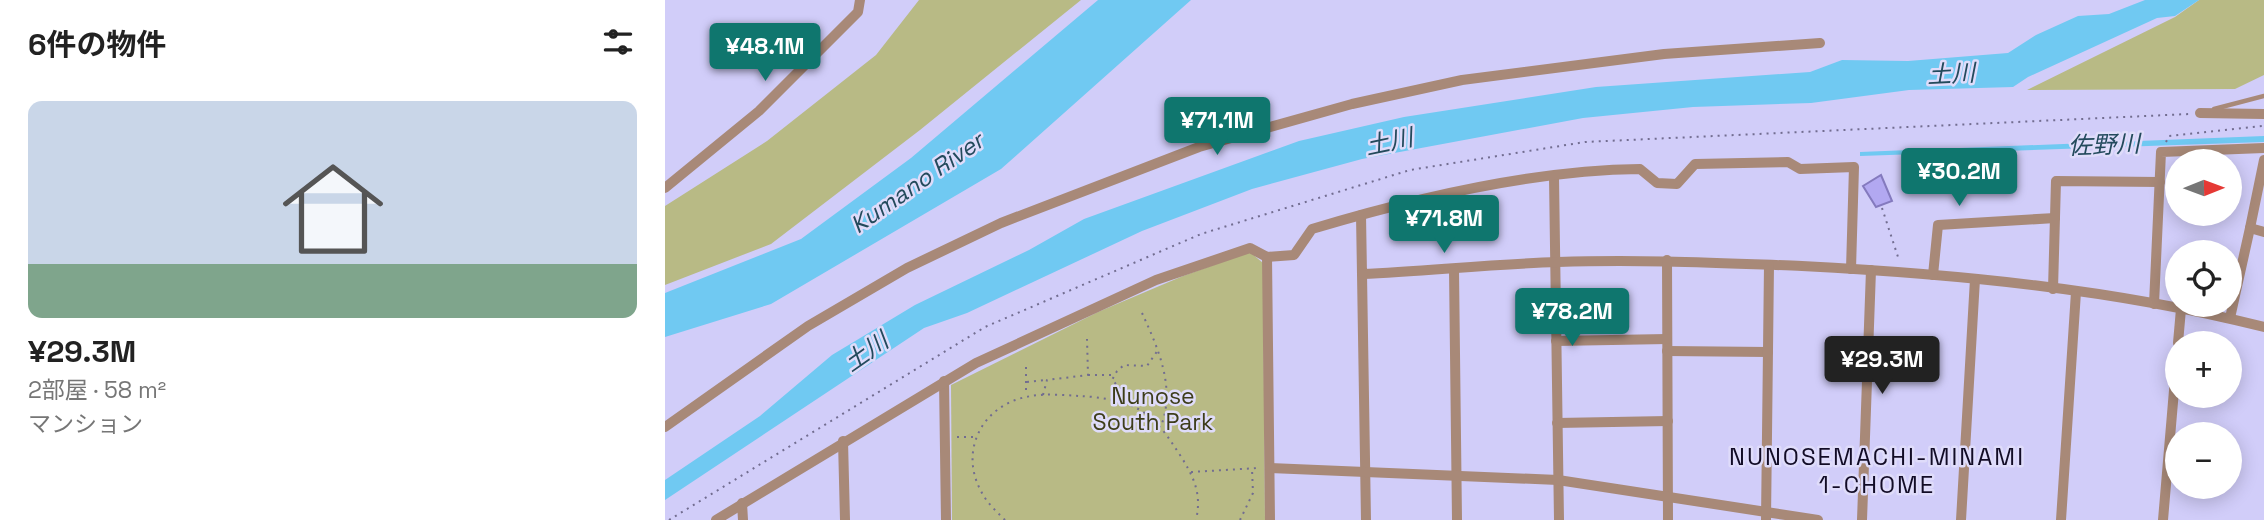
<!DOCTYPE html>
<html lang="ja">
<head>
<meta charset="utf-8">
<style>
  body { margin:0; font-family:"Space Grotesk","Noto Sans JP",sans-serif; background:#f2f2f2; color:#222; height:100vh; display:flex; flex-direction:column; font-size:26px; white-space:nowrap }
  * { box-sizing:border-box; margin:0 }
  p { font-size:23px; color:#767676 }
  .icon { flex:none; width:38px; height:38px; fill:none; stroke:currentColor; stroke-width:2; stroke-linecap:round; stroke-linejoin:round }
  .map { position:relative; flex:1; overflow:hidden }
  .details { display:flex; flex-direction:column; background:#fff; width:665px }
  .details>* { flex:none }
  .needle { width:46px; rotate:89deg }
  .fabs { position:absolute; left:1500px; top:149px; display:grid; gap:14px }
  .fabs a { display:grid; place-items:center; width:77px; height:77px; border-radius:50%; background:#fff; box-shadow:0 4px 18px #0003; font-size:35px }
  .price { position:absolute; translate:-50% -60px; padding:0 16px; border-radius:7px; background:#0f766e; color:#fff; font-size:23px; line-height:46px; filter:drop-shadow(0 2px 4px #0008) }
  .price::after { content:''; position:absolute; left:50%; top:42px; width:21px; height:16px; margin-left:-10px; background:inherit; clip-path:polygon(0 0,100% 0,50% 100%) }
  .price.selected { background:#222; color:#fff }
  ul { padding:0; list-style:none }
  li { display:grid; align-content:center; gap:14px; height:371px; padding:0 28px }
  li span { display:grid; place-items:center; height:217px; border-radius:14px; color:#555 }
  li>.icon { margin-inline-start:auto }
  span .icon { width:126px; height:126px; fill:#fffc; stroke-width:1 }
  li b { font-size:30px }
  h2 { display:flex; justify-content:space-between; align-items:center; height:84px; padding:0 28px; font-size:30px }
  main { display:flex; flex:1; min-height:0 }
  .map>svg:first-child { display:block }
</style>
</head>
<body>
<main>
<section class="details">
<h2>6件の物件<svg class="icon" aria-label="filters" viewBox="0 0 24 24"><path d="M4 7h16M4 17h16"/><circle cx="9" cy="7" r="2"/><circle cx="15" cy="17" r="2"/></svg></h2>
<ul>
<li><span style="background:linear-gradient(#c9d6e8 75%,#7fa58c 0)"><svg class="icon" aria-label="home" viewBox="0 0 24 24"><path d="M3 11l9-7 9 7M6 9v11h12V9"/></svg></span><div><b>¥29.3M</b><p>2部屋 · 58 m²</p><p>マンション</p></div></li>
</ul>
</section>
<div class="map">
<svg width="1599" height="520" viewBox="0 0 1599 520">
  <rect width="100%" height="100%" fill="#d1cdf9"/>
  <g fill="#b8ba85">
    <path d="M254 0H416L255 130 106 244 0 285V206L102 141 211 55Z"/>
    <path d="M1534 0H1599V75L1570 89 1362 90 1510 17Z"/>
    <path d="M585 252 598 263 600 520H287L286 385 433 312 518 276Z"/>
  </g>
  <g fill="#70c9f2">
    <path d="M433 0H526L336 169 106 304 0 337V293L136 239 246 158Z"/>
    <path d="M1480 0H1534L1510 16 1492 18 1363 77 1348 87 1244 90 1146 103 1028 107 918 118 697 159 587 189 477 231 302 313 259 328 0 500V480L95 416 167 355 250 305 364 250 419 219 634 141 739 117 931 87 1145 72 1177 60 1243 61 1343 53 1371 35 1413 16 1444 14Z"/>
    <path d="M1599 136V142L1195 156V152Z"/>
  </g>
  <path fill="#b2a8f1" stroke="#847abe" stroke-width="2" d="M1216 175 1227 201 1211 207 1198 186Z"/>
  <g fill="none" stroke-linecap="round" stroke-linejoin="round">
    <g stroke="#726d90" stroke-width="2" stroke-dasharray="2 5" stroke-linecap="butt">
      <path d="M1501 142 1504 136 1597 126"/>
      <path d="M1217 208 1234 260"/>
      <path d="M477 313C493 348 511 388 496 426"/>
      <path d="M361 367V395"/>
      <path d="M423 375H448"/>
      <path d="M362 382 381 380"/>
      <path d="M378 395 382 380 423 375 422 339"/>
      <path d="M457 402 458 391 447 380 452 371 459 365 482 366 493 350"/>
      <path d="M292 437H308"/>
      <path d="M526 472 593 468"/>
      <path d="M4 520 320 327 536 234 745 170 920 142 1524 114"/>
      <path d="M340 520C331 511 321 502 316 491 294 451 317 406 361 397 378 393 398 395 415 396 436 397 464 401 481 414 496 425 505 440 515 455 529 477 537 494 531 520"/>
      <path d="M575 520 588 493 587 469"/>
    </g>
    <path stroke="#a88978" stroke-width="4.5" d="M1549 109 1599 96"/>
    <g stroke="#a88978" stroke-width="10">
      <path d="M1535 113 1599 114"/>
      <path d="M889 177 894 520"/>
      <path d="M0 188 94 111 193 12 195 0"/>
      <path d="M696 215 697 274C762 271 828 264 893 262 975 259 1056 263 1137 266 1291 274 1449 289 1599 327"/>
      <path d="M1585 228 1599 160"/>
      <path d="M602 257 605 520"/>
      <path d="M1002 260 1003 520"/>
      <path d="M789 270 792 520"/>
      <path d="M697 274 701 520"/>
      <path d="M1268 275 1273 225 1390 218"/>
      <path d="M1388 289 1391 181 1495 182"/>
      <path d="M1489 304 1496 152 1599 148"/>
      <path d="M1565 318 1585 228 1599 232"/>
      <path d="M891 341 1002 339"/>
      <path d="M1513 343 1516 309"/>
      <path d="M1002 351 1103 352"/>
      <path d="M279 381 281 520"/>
      <path d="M892 423 1003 421"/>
      <path d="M0 427 143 326 242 268 336 223 534 147 687 104 797 80 999 54 1155 43"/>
      <path d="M178 441 180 520"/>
      <path d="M605 468 893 480 1153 520"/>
      <path d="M77 503 78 520"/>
      <path d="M51 520 311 363 491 280 585 248 602 257 629 255 647 229C750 198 867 170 975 169L992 183 1012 184 1030 164 1123 162 1135 169 1189 167 1186 269"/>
      <path d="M1101 520 1104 265"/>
      <path d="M1197 520 1206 270"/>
      <path d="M1296 520 1310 279"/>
      <path d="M1396 520 1411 292"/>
      <path d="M1498 520 1512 355"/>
    </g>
  </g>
  <g text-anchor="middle" stroke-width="5" stroke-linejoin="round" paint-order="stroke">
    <g font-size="23" fill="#3d3d1a" stroke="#dfdcfa">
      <text x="488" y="404">Nunose<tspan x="488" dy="26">South Park</tspan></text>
    </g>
    <g font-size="24" font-style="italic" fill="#234a5c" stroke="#dfdcfa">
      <text transform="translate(1286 74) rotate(-3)" y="8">土川</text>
      <text transform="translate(724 142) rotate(-12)" y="8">土川</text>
      <text transform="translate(1439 145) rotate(-2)" y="8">佐野川</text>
      <text transform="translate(252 183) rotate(-35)" y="8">Kumano River</text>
      <text transform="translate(201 352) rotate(-35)" y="8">土川</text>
    </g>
    <g font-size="24" letter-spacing="2" fill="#120c26" stroke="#dfdcfa">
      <text x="1212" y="465">NUNOSEMACHI-MINAMI<tspan x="1212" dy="28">1-CHOME</tspan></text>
    </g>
  </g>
</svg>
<div class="fabs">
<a><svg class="needle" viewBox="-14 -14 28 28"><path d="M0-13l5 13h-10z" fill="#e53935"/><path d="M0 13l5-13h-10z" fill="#767676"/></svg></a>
<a><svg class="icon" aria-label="locate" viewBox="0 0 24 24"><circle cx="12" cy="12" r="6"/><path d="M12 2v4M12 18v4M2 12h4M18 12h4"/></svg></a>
<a>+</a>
<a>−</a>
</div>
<b class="price" style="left:100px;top:83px">¥48.1M</b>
<b class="price" style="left:552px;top:157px">¥71.1M</b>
<b class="price" style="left:1294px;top:208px">¥30.2M</b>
<b class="price" style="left:779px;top:255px">¥71.8M</b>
<b class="price" style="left:907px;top:348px">¥78.2M</b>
<b class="price selected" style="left:1217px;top:396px">¥29.3M</b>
</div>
</main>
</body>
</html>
